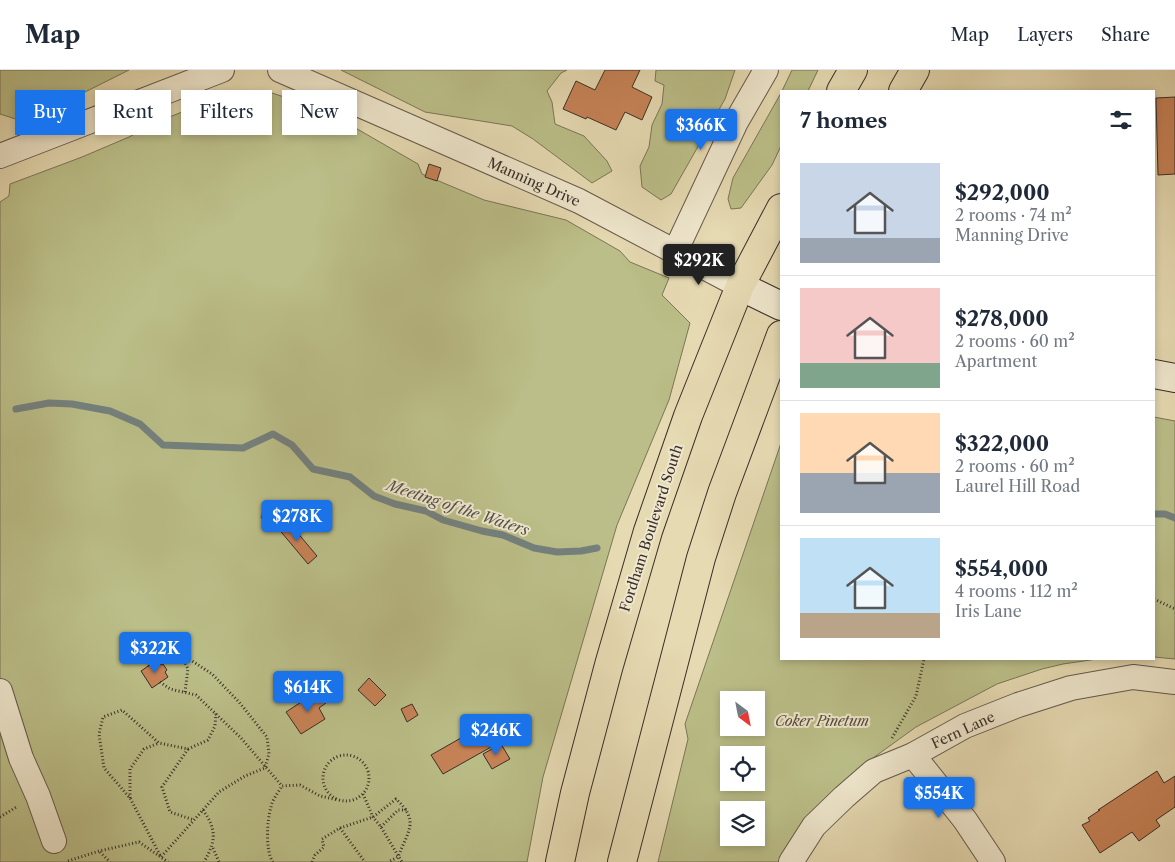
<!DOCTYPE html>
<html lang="en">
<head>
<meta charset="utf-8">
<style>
  body { margin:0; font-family:"Libre Caslon Text",serif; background:#f6f6f7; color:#1f2937; height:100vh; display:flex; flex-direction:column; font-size:19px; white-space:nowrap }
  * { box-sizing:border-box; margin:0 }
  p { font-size:16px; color:#747a83 }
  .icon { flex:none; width:28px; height:28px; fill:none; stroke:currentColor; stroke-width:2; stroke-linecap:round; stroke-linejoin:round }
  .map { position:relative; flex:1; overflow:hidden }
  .sheet { position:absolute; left:780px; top:20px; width:375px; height:570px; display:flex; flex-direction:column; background:#fff; border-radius:0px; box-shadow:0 2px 8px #0003 }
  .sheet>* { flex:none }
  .guide { position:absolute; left:15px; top:20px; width:475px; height:45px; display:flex; gap:10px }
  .needle { width:32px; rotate:148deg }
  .controls { position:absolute; left:720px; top:621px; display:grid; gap:10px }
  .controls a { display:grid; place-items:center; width:45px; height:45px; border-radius:0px; background:#fff; box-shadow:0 2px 8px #0003; font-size:25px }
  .price { position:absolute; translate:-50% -42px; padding:0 11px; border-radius:5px; background:#1a73e8; color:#fff; font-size:16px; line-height:32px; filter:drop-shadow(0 1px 2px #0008) }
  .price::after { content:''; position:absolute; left:50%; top:30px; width:15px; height:11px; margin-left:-8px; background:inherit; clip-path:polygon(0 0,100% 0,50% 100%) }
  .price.current { background:#222; color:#fff }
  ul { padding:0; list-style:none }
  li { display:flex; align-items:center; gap:15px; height:125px; padding:0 20px }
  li+li { border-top:1px solid #e0e1e3 }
  li span { display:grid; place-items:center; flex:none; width:140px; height:100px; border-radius:0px; color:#555 }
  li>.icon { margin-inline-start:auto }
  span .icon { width:60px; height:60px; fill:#fffc; stroke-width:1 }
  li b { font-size:21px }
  h2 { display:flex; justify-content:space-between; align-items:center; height:60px; padding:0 20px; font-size:21px }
  .chip { padding:0 18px; border-radius:0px; background:#fff; box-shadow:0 2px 8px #0003; font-size:18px; line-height:45px }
  .chip.current { background:#1a73e8; color:#fff }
  header { display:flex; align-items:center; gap:30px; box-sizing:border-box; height:70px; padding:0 25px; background:#fff; border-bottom:1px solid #e0e1e3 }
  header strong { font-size:24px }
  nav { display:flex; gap:28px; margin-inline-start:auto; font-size:18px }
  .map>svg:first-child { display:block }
</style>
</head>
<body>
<header>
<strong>Map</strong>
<nav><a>Map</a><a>Layers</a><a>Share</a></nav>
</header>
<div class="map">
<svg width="1175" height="792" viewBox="0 0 1175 792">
  <rect width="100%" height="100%" fill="#e6dab2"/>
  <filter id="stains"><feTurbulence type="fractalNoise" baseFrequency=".004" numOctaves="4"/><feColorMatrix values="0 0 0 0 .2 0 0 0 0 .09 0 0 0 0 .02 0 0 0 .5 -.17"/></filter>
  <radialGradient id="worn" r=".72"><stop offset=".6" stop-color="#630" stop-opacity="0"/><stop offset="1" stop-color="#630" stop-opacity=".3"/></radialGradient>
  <g fill="#bbbe88" stroke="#7a7658" fill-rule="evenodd">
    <path d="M0 0H129L33 48 22 51 0 44Z"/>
    <path d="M341 0H567L561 3 547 21 552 32 555 54 584 66 607 91 612 101 592 113 533 69 512 56 425 42Z"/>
    <path d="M656 0H735L725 29 671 124 661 130 642 117 640 96 649 77 652 55 662 34 664 15 655 11Z"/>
    <path d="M792 0H818L808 21H782Z"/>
    <path d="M266 21 326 41 418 94 422 104 484 130 566 150 620 181 630 192 669 208 662 225 690 253 669 330 617 455 543 707 527 792H0V132L9 126 10 114 82 87 129 67 157 52 197 36Z"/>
    <path d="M781 23V76L772 95 741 138 731 139 728 129 733 108Z"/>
    <path d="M1154 347 1175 351V589L1154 587Z"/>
    <path d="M781 373V589H1097L1063 594 1042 599 997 614 916 657 873 688 852 707 788 792H658L688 669 685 654ZM729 630H756V658H729ZM729 685H756V712H729ZM729 740H756V768H729Z"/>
  </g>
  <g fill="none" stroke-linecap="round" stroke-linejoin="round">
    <g stroke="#74817e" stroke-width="7">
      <path d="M16 339 49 333 72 334 110 341 140 354 163 375 243 378 273 364 292 375 313 399 350 407 374 426 395 434 426 441 443 450 482 461 503 465 534 478 557 482 581 481 597 478"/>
      <path d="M1154 444H1165L1175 448"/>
    </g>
  </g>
  <g fill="#c78357" stroke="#3a2e29">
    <path d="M605 0H640L632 17 652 27 642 50 625 42 616 60 587 47 586 49 563 39 576 11 595 20Z"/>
    <path d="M1175 27V104L1158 105 1156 28Z"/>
    <path d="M429 94 441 98 437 111 425 107Z"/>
    <path d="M263 440 276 444 274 451 261 448Z"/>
    <path d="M286 449 317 486 308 494 277 457Z"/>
    <path d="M157 590 161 595 163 594 167 600 165 602 168 607 152 618 141 601Z"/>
    <path d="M369 608 386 625 375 636 358 620Z"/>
    <path d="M318 621 326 633 319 638 325 649 301 664 286 642Z"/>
    <path d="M412 634 418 645 407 652 401 639Z"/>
    <path d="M489 652 500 672 443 704 431 685Z"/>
    <path d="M501 674 510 689 492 699 483 684Z"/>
    <path d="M1157 701 1164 713 1175 706V737L1156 750 1160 756 1139 771 1132 762 1100 783 1082 755 1090 751 1088 748 1100 740H1098Z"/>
  </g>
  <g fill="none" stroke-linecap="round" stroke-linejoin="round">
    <defs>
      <g id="street">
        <path d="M280 0 579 131 740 216"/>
        <path d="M0 86 222 0"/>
        <path d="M675 182 736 52 766 0"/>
        <path d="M0 621 21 688 38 726 54 771"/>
        <path d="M913 685 965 750 993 792"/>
        <path d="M791 792 814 756 844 727 874 701 913 685 965 656 1018 635 1071 618 1133 607 1175 612"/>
      </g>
      <g id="secondary">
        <path d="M740 216 781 236"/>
        <path d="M1154 304 1175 308"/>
      </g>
      <g id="highway">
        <path d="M841 21 853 0"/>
        <path d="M903 21 915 0"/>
        <path d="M560 792 575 723 609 595 648 461 688 346 740 216 781 138"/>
        <path d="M622 792 701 488 722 423 781 265"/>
      </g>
    </defs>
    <use href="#street" stroke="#65594b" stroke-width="26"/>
    <use href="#secondary" stroke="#3a2e29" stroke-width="30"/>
    <use href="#highway" stroke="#3a2e29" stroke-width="30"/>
    <g stroke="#3a2e29" stroke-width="3" stroke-dasharray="1 2.5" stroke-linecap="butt">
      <path d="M1154 529 1175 539"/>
      <path d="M149 596 147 593 158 585 180 583"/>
      <path d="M160 612 170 619 196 625 241 668 282 716 300 715 320 726 338 730"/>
      <path d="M185 622 188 599 180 583 212 604 239 632 267 667 269 684 265 698 245 706 219 722 161 787 130 728 104 698 99 664 103 647 122 640 159 673 188 679 208 670 215 656 216 643"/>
      <path d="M892 668 916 626 924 589"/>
      <path d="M188 679 162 717 170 742 194 750"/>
      <circle cx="346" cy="708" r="23"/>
      <path d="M363 724 373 747 381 757 402 792"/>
      <path d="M130 728V699L144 679 159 673"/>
      <path d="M203 740C217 760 216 771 204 792"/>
      <path d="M0 747 18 736"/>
      <path d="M381 757 398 740H407"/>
      <path d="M340 758 365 792"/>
      <path d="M213 778 219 792"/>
      <path d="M100 782 110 792"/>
      <path d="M68 791 99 781 139 772 168 792"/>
      <path d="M273 792C265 781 267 750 271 737 272 730 278 723 282 716"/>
      <path d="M312 792 315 785 324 777 322 769 340 758 373 747 396 729C420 751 408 761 398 787L388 792"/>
    </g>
    <use href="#street" stroke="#efe7cd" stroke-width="24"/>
    <use href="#secondary" stroke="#efe7cd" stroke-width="28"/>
    <use href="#highway" stroke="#e6dab2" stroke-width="28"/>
  </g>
  <g text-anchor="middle" stroke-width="4" stroke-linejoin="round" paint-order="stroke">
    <g font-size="14" fill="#3a2e29" stroke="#efe7cd">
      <text transform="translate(534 112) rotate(24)" y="5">Manning Drive</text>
      <text transform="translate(651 458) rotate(-72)" y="5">Fordham Boulevard South</text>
      <text transform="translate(963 660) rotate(-25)" y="5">Fern Lane</text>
    </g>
    <g font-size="14" font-style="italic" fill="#544b3c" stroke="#efe7cd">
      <text x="822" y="656">Coker Pinetum</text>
    </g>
    <g font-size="15" font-style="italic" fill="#52504c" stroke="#efe7cd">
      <text transform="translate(458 438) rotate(18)" y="5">Meeting of the Waters</text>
    </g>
  </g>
  <rect width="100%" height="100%" filter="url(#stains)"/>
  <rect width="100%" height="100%" fill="url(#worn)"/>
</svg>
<div class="controls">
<a><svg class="needle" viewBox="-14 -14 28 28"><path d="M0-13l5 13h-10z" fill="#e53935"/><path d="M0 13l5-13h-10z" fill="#747a83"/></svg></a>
<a><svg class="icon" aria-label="locate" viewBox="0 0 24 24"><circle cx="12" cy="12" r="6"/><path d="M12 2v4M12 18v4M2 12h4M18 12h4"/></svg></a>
<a><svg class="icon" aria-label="layers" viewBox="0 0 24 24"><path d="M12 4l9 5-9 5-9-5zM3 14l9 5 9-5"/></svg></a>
</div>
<b class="price" style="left:701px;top:81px">$366K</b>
<b class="price current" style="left:699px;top:216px">$292K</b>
<b class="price" style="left:297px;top:472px">$278K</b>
<b class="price" style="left:155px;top:604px">$322K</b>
<b class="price" style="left:308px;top:643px">$614K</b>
<b class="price" style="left:496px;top:686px">$246K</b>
<b class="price" style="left:939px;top:749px">$554K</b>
<div class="guide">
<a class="chip current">Buy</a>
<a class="chip">Rent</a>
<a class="chip">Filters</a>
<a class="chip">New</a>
</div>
<section class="sheet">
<h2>7 homes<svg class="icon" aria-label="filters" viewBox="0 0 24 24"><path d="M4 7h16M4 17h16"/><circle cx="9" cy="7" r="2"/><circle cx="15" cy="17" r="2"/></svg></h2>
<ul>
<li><span style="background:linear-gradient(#c9d6e8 75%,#9aa5b1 0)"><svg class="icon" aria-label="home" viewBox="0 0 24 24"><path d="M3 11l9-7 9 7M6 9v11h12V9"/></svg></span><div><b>$292,000</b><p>2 rooms · 74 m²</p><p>Manning Drive</p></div></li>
<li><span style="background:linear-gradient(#f6c9c9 75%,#7fa58c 0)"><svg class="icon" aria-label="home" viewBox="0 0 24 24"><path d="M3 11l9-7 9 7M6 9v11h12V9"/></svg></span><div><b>$278,000</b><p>2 rooms · 60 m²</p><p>Apartment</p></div></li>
<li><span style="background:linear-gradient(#ffd9b3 60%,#9aa5b1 0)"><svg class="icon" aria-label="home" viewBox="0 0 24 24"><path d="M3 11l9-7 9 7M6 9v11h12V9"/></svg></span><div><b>$322,000</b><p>2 rooms · 60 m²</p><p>Laurel Hill Road</p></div></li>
<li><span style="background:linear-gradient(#bfe0f5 75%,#b9a48a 0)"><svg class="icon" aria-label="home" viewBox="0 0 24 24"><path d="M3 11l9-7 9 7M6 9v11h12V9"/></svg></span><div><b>$554,000</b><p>4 rooms · 112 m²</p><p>Iris Lane</p></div></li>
</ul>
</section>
</div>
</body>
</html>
